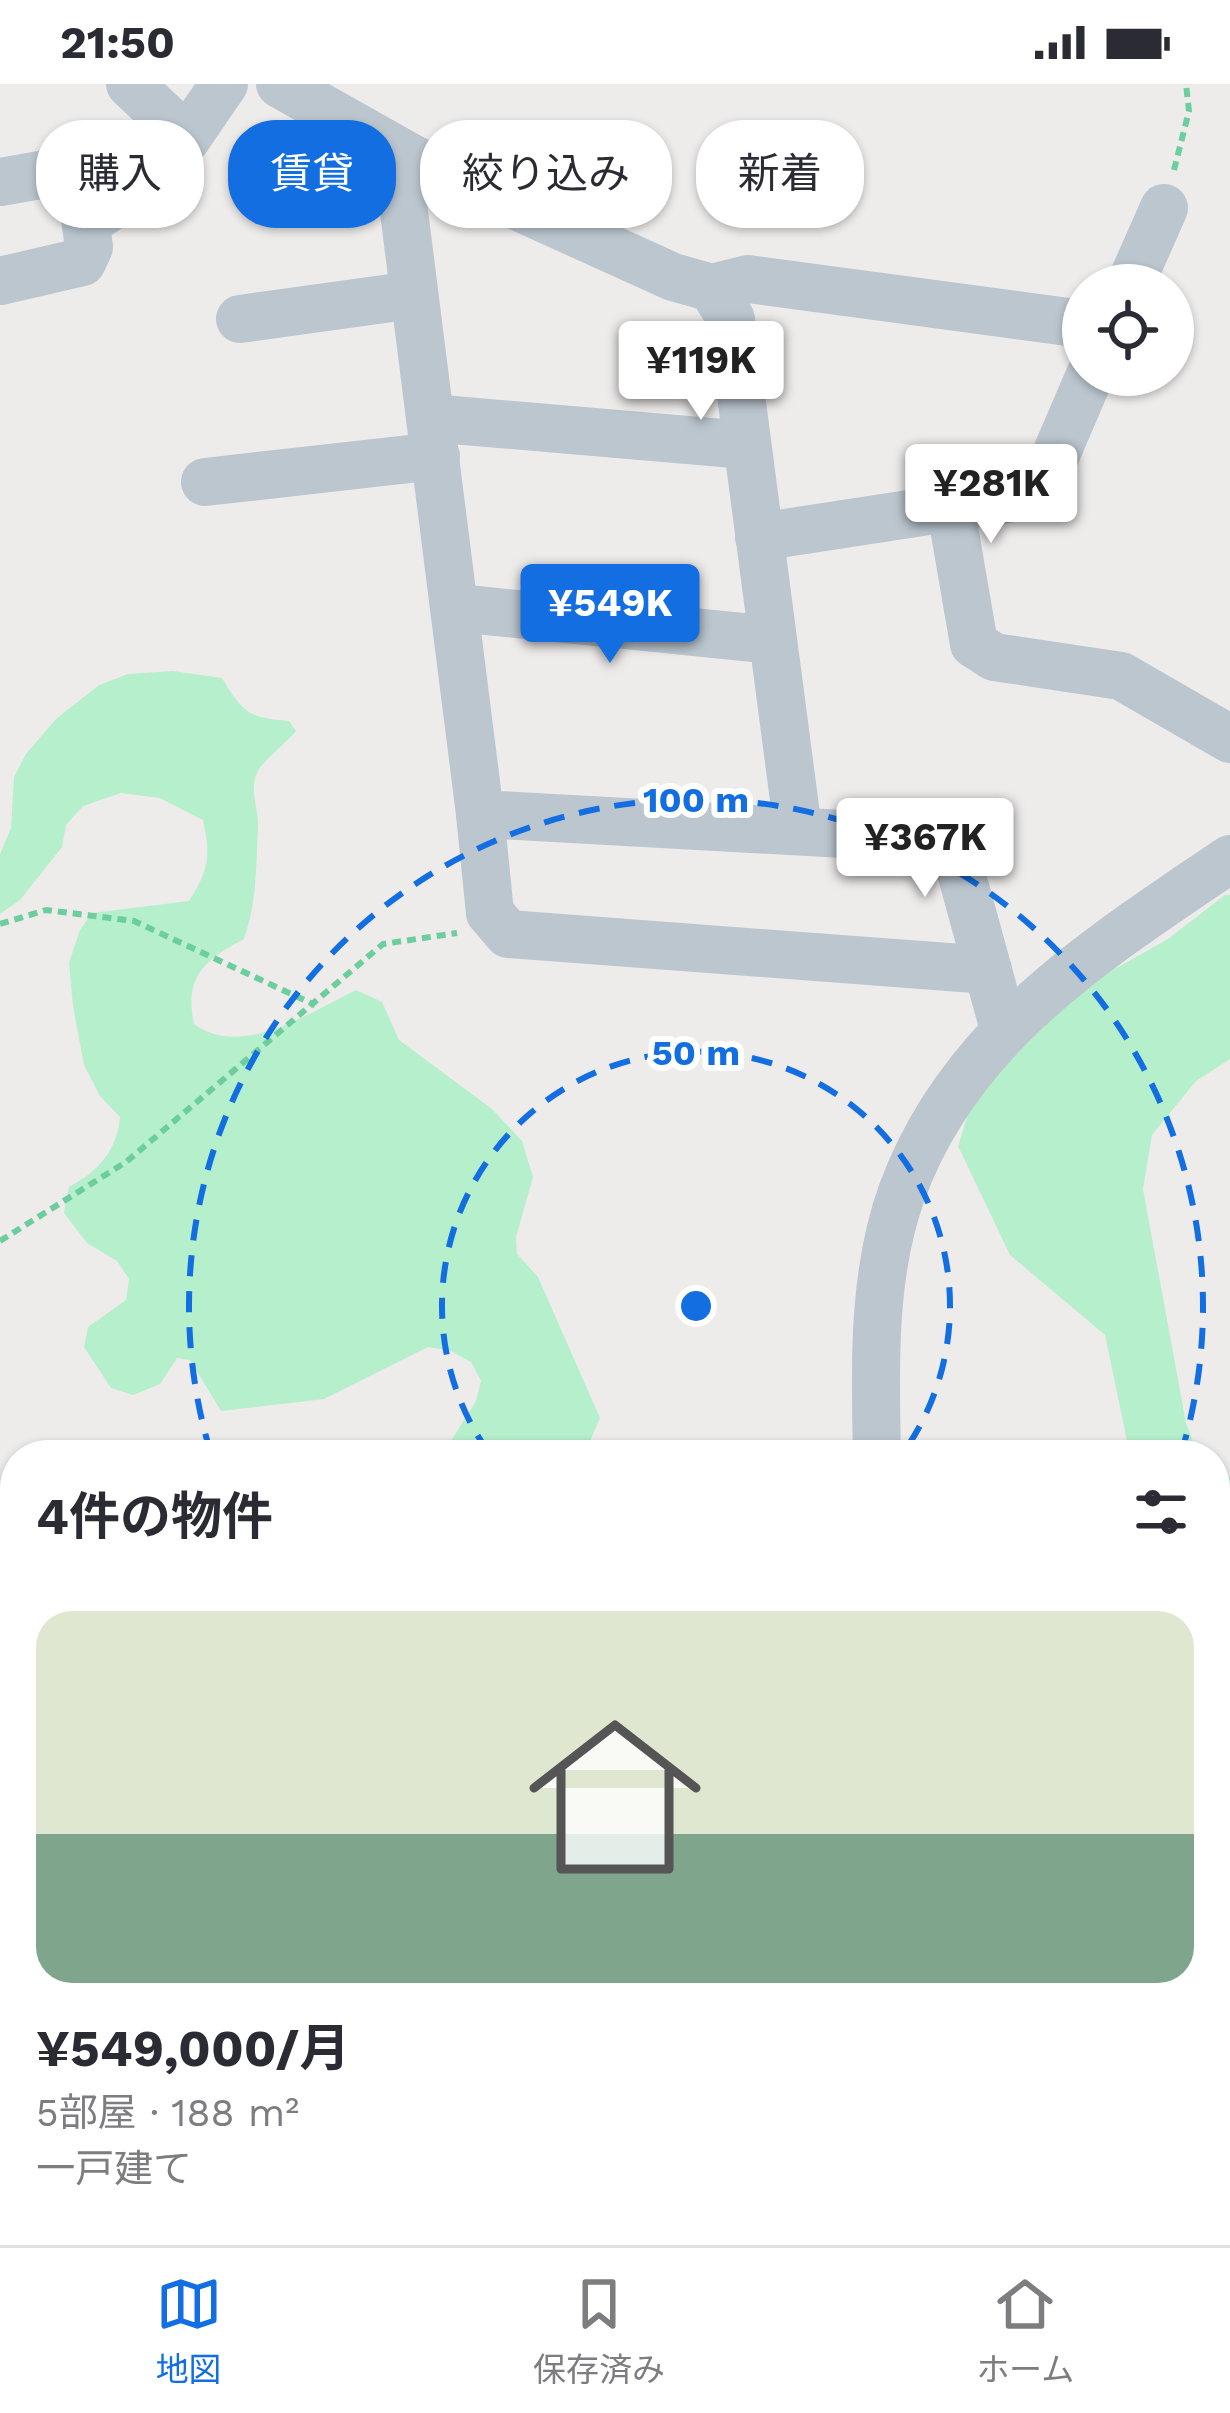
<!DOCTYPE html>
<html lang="ja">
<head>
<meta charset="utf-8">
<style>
  body { margin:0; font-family:"Work Sans","Noto Sans JP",sans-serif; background:#f2f2f3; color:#2b2b33; height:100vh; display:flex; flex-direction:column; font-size:45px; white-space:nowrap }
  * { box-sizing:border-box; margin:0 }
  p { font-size:39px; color:#7c7c81 }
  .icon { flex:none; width:66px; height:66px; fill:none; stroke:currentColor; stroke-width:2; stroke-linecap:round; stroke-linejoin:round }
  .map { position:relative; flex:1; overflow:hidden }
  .details { position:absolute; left:0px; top:1356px; width:1230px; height:807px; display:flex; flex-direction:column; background:#fff; border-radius:48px 48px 0 0; box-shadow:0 3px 9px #0004 }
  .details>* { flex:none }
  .guide { position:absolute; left:36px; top:36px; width:1158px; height:108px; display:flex; gap:24px }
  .fabs { position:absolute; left:1062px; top:180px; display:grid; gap:24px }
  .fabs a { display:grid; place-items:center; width:132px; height:132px; border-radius:50%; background:#fff; box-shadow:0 3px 9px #0004; font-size:60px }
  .price { position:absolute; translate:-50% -102px; padding:0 27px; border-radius:12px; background:#fff; color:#222; font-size:39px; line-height:78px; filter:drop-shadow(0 3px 6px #0008) }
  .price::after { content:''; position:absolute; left:50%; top:72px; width:36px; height:27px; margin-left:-18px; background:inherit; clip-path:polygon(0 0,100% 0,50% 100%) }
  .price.on { background:#126ee1; color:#fff }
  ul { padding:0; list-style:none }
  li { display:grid; align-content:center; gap:24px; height:636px; padding:0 36px }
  li span { display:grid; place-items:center; height:372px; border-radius:36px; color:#555 }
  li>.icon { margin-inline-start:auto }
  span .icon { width:216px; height:216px; fill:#fffc; stroke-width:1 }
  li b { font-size:51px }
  h2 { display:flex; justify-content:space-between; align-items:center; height:144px; padding:0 36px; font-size:51px }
  .chip { padding:0 42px; border-radius:48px; background:#fff; box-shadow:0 3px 9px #0004; font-size:42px; line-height:108px }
  .chip.on { background:#126ee1; color:#fff }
  .status { display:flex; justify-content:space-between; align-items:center; height:84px; padding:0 60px; background:#fff; direction:ltr }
  .status svg { height:33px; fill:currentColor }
  .tab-bar { display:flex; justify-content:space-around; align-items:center; height:168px; border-top:3px solid #e1e1e2; background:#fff; font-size:33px; color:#7c7c81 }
  .tab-bar a { display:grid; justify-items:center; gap:6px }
  .tab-bar .on { color:#126ee1 }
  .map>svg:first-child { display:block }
</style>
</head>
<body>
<div class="status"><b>21:50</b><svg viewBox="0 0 49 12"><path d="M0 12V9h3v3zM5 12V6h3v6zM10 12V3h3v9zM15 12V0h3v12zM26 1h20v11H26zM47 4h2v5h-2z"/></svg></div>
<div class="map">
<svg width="1230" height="2161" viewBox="0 0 1230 2161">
  <rect width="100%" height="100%" fill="#eeebeb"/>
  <g fill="#b6efcb">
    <path d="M173 587 222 594C243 629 249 634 289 637L296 647C287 658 262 678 258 687 248 706 259 724 258 743 256 782 257 818 244 855 204 876 184 893 194 940 242 975 309 929 356 906L382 918 399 956 492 1025 522 1057 533 1093 516 1153 517 1170 538 1193 600 1334 584 1371H442L476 1317 481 1297 471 1278 451 1267 428 1263 324 1315 221 1327 190 1276 177 1274 160 1300 133 1311 111 1304 84 1263 88 1243 126 1216 129 1195 117 1177 87 1159 64 1129 69 1103C98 1088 117 1066 120 1033L100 1012 84 981 73 922 69 879 80 846 92 829 189 817C209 785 211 773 203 736L160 714 121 709 83 722 66 741 62 763 20 816 0 830V770L11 744 14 693 26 670 56 635 99 601 128 590Z"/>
    <path d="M1225 811H1230V975L1196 997 1152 1051 1143 1105 1186 1339 1198 1371H1130L1105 1251 1010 1171 958 1062 970 1024 1008 971 1076 907 1168 855Z"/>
    <path d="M1215 1392 1230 1393V1481L1215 1467Z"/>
    <path d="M1230 1594V2011L1215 2024V1603Z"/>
  </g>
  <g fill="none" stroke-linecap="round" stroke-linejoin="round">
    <g stroke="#6dce9d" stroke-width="6" stroke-dasharray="9 6" stroke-linecap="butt">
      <path d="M1174 86 1189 27 1186 0"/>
      <path d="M0 840 46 826 134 837 315 921"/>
      <path d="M0 1157 126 1078 383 860 457 849"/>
      <path d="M0 1532 15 1568"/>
      <path d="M242 2148 248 2161"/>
      <path d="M667 2161 677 2148"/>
    </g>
    <g stroke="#bbc6cf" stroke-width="48">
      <path d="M280 0 413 75 673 193 712 204 731 235 798 746"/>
      <path d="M187 54 224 0"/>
      <path d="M413 75 401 104 480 730 934 755 956 770 1004 945"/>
      <path d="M0 98 57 88 81 107 89 163 82 178 0 197"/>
      <path d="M87 138C125 115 160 90 187 54L130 0"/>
      <path d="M1130 201 1164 124"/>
      <path d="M712 204 748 195 1083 240"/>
      <path d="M240 235 413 211"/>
      <path d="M430 334 746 361"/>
      <path d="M205 398 436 372"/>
      <path d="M951 426 974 560 994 573 1121 592 1230 655"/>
      <path d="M759 453 1039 410 1090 291"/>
      <path d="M457 524 772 556"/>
      <path d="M480 730 490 829 508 850 988 886"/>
      <path d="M877 1371C875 1284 872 1191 902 1108 960 949 1098 865 1230 775"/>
      <path d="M0 1492 15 1482"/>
      <path d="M0 1795 15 1792"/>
      <path d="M948 2148 953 2161"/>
      <path d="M0 2156 4 2161"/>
    </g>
  </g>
  <g fill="none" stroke="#126ee1" stroke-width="6" stroke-dasharray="21 15">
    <path d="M489 1369A254 254 0 1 1 903 1369"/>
    <path d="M211 1370A507 507 0 1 1 1181 1370"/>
  </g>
  <circle cx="696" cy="1222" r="18" fill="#126ee1" stroke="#fff" stroke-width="6"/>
  <g font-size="36" text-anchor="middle" font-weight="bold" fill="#126ee1" stroke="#fff" stroke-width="12" stroke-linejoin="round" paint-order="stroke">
    <text x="696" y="728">100 m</text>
    <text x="696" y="981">50 m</text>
  </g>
</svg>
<div class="fabs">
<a><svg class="icon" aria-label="locate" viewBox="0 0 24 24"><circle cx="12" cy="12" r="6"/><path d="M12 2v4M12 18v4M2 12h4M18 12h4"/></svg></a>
</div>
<b class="price" style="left:701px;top:339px">¥119K</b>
<b class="price" style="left:991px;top:462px">¥281K</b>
<b class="price on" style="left:610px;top:582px">¥549K</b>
<b class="price" style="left:925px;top:816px">¥367K</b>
<div class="guide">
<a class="chip">購入</a>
<a class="chip on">賃貸</a>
<a class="chip">絞り込み</a>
<a class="chip">新着</a>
</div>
<section class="details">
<h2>4件の物件<svg class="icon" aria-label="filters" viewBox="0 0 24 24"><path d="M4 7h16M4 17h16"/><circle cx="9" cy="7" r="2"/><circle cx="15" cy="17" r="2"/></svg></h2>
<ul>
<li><span style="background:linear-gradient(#dfe7d0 60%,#7fa58c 0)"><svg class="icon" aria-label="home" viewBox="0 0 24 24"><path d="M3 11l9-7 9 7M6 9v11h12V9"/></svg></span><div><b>¥549,000/月</b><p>5部屋 · 188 m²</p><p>一戸建て</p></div></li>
</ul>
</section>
</div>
<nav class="tab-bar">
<a class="on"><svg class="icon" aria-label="map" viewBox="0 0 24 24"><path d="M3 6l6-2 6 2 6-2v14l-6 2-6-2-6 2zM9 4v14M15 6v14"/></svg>地図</a>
<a><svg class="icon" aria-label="saved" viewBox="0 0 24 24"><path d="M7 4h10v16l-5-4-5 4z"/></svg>保存済み</a>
<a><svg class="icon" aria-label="home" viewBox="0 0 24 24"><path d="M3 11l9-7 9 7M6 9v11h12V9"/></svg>ホーム</a>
</nav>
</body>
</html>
